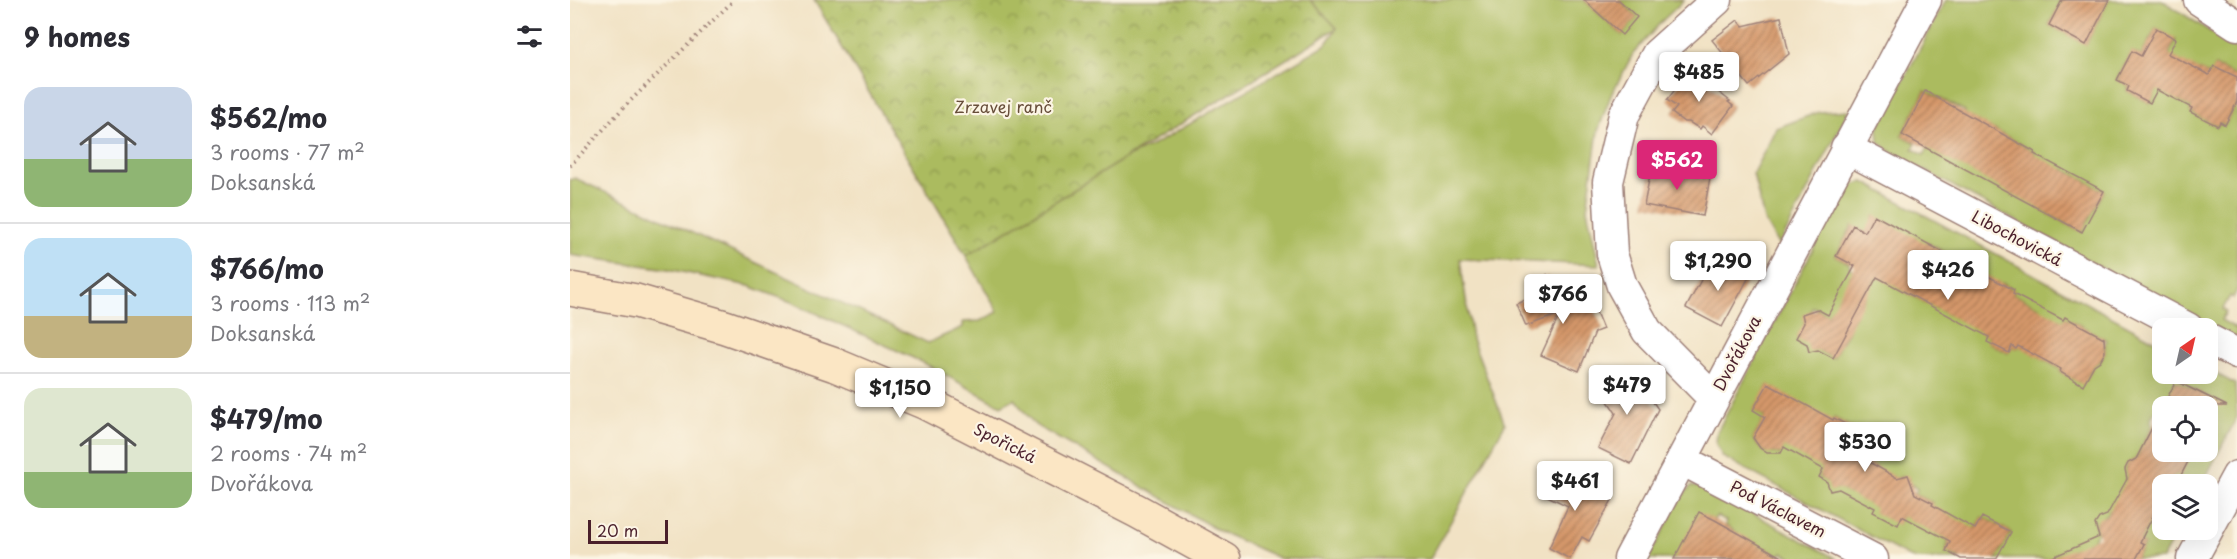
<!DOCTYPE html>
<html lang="en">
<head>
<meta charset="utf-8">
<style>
  body { margin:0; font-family:"Playpen Sans",sans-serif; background:#f7f7f7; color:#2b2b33; height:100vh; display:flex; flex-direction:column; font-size:22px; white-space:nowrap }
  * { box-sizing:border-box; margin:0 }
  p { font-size:20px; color:#7c7c81 }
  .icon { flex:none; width:33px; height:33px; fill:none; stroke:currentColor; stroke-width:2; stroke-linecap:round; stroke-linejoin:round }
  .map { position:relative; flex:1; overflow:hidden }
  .sheet { display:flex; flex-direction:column; background:#fff; width:570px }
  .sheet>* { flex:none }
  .needle { width:39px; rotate:34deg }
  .fabs { position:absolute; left:1582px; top:318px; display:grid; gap:12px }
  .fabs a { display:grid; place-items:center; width:66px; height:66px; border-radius:12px; background:#fff; box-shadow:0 6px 24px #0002; font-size:30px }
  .scale { position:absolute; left:18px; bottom:15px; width:80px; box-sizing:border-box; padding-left:6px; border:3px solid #4a1f2b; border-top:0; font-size:16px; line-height:21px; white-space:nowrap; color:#4a1f2b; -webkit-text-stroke:4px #fcf5e5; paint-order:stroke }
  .price { position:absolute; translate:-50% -51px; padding:0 14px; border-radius:6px; background:#fff; color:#222; font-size:20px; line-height:39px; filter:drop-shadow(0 2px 3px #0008) }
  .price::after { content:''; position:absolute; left:50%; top:36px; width:18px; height:14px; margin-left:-9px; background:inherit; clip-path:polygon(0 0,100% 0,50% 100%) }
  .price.current { background:#db2777; color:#fff }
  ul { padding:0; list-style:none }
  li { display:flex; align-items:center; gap:18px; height:150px; padding:0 24px }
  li+li { border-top:2px solid #e1e1e2 }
  li span { display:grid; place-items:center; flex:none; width:168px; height:120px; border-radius:18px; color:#555 }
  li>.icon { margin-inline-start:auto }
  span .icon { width:72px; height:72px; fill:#fffc; stroke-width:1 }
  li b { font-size:26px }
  h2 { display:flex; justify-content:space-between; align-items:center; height:72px; padding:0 24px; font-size:26px }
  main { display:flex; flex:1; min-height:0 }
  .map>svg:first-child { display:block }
</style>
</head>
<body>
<main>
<section class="sheet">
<h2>9 homes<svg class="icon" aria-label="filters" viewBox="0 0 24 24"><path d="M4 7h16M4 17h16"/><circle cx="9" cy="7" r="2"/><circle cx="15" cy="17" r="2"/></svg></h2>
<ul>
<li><span style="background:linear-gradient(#c9d6e8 60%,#8fb573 0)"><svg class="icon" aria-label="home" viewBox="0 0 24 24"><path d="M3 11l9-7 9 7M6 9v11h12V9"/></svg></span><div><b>$562/mo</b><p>3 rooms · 77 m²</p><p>Doksanská</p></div></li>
<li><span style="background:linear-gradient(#bfe0f5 65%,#c2b280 0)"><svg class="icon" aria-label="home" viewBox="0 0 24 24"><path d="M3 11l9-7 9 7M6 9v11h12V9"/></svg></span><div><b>$766/mo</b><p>3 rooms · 113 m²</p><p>Doksanská</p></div></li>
<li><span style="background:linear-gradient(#dfe7d0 70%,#8fb573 0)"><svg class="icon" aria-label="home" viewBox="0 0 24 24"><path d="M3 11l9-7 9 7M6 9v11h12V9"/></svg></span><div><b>$479/mo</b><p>2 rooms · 74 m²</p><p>Dvořákova</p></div></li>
</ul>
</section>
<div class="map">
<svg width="1667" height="559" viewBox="0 0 1667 559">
  <defs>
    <pattern id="park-crowns" width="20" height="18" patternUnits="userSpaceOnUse" patternTransform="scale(1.5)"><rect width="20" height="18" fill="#abbb5e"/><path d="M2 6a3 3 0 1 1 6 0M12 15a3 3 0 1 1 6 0" fill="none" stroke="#8d974e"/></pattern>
    <pattern id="building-hatch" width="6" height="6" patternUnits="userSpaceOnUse" patternTransform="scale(1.5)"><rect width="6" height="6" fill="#d5986a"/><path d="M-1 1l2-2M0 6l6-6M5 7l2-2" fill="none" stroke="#af7b57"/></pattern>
  </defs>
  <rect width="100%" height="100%" fill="#fcf5e5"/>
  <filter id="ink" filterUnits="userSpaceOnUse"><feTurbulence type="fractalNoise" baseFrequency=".0167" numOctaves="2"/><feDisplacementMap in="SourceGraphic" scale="12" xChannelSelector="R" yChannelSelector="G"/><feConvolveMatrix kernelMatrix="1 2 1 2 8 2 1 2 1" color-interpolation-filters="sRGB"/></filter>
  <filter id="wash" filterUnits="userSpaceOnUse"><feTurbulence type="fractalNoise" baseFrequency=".008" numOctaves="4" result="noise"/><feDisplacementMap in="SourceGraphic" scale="24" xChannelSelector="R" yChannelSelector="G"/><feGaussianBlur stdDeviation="1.35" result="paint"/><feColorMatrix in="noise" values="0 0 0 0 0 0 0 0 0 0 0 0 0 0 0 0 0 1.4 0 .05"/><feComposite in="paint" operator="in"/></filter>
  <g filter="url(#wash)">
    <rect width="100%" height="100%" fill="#f1e2c4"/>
    <g fill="#abbb5e" stroke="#7a6d44" stroke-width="1.5" fill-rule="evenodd">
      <path d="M740 0H1014L1052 35 1067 17 1049 0H1114L1092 21 1063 54 1041 95 1028 131 1017 209 1029 265 890 259 902 339 935 424 860 559H711L651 532 465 425 444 399 431 406 354 363 224 303 179 286 98 269 0 255V180L5 178 358 343 393 327V322L410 321 428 312 396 256 555 158 587 143 755 45 767 28Z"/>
      <path d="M1376 0H1492L1479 25 1516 44 1539 0H1592L1667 49V77L1645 66 1639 75 1626 69 1609 101 1622 108 1620 112 1648 126 1650 122 1655 125 1667 102V290L1663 298 1660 296 1653 309 1656 312 1651 320 1667 329V342L1321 152 1309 142 1308 128ZM1586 28 1606 40 1592 67 1597 70 1580 103 1557 91 1559 86 1547 79 1562 52 1571 56ZM1355 91 1395 111 1372 155 1358 148 1354 155 1343 149 1346 143 1332 135ZM1423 129 1465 152 1442 194ZM1493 169 1534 191 1512 232 1471 210Z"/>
      <path d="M1279 110 1209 246 1194 220 1183 173 1206 128 1249 112Z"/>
      <path d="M1294 182 1593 345V374H1638V369L1665 384 1667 417 1632 484H1599L1616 452H1638V421L1642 414 1638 410 1643 399 1606 381 1592 409 1584 412 1581 419 1582 427 1566 459 1558 463 1555 469 1557 476 1555 480 1593 500V530H1608L1592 559H1561L1562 555 1567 557 1574 545 1570 542 1575 530 1539 511C1535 517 1529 518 1525 524L1527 532 1513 559H1426L1441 532 1412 517 1405 529 1379 539 1376 551 1391 559H1343L1153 457 1146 444 1147 432 1272 194 1285 184ZM1282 226 1295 232 1287 272 1280 268 1279 263 1266 256ZM1356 242 1402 267 1377 314 1330 289ZM1432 283 1444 290 1443 294 1469 307 1447 348 1442 346 1438 353 1418 342 1419 337 1411 332 1416 312ZM1243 307 1258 315 1262 309 1280 327 1263 358 1248 350 1234 323ZM1495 317 1537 340 1535 344V352L1530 361 1524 365 1513 384 1490 372 1491 369 1472 359ZM1236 405 1210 454C1205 452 1201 454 1196 452 1190 450 1187 443 1183 439L1195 417 1184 410ZM1264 418 1307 441 1279 494 1249 477 1253 469ZM1334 476C1340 480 1341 486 1347 489L1345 494 1363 503 1332 516 1328 524 1327 478Z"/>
      <path d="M1121 486 1136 488 1267 559H1224L1212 552 1209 556 1196 548 1190 559H1154L1168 533 1155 525 1156 521 1147 516 1106 559H1078L1112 496Z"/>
    </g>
    <path fill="url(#park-crowns)" stroke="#7a6d44" stroke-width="1.5" d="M244 0H740L767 28 396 256Z"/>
    <g id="blocks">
      <g fill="url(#building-hatch)">
        <path d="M1014 0H1049L1067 17 1052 35Z"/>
        <path d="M1492 0H1539L1516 45 1479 25Z"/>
        <path d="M1211 17 1219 54 1179 86 1142 40 1168 20 1173 26Z"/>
        <path d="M1586 28 1606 39 1598 54 1639 75 1644 66 1667 77V102L1655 125 1650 122 1648 126 1620 112 1622 108 1587 90 1580 103 1557 91 1559 86 1547 80 1562 51 1571 56Z"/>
        <path d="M1120 70 1160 101 1158 102 1163 106 1142 134 1132 126 1130 129 1119 122H1114L1102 113 1107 107 1097 100Z"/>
        <path d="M1355 91 1465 152 1464 154 1534 191 1512 232 1332 135Z"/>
        <path d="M1082 165 1140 178 1133 216 1074 205Z"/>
        <path d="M1304 215 1444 290 1443 294 1493 320 1495 317 1534 338 1535 352 1530 361 1524 365 1513 385 1490 372 1491 369 1448 346 1446 349 1442 346 1439 353 1417 342 1419 337 1307 277 1263 358 1248 350 1239 352 1237 344 1226 338 1234 323 1232 314 1247 309 1258 315 1285 266 1266 256 1283 225 1295 232Z"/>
        <path d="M1144 256 1180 275 1152 327 1116 308Z"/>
        <path d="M977 275 991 312 994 305 1019 295 1033 329 1025 332 1009 371 971 355 990 314 956 326 946 303 968 294Z"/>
        <path d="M1059 368 1088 409 1061 464 1028 448 1046 413 1029 388Z"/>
        <path d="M1606 381 1616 386 1657 406H1593Z"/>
        <path d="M1198 384 1263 420 1264 418 1307 441 1297 461 1327 478 1338 475 1345 494 1363 503 1362 505 1405 529 1412 517 1441 532 1426 559H1391L1376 551 1380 541 1332 516 1328 525 1303 512 1305 508 1269 489 1260 491 1257 482 1249 477 1253 469 1214 447 1211 453H1197L1190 448 1183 438 1195 417 1183 410Z"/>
        <path d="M1593 406V452H1623L1610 477 1605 475 1599 484H1593V496L1570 542 1574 544 1566 559H1478L1529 537 1525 524 1529 518 1537 515 1557 479 1555 469 1558 463 1566 459Z"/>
        <path d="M984 469 1042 500 1019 541 1012 537 1000 559 979 548 998 506 971 493Z"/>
        <path d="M1129 512 1145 520 1215 559H1104Z"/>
      </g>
    </g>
  </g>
  <g filter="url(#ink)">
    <use href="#blocks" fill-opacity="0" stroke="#9e8078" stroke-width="1.5"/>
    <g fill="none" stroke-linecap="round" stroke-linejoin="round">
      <defs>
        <g id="street">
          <path d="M1629 0 1667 25"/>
          <path d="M1276 148 1618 328"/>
          <path d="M1638 339 1667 354"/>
          <path d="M1143 398 1077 331 1052 286 1042 254 1038 182 1054 115 1087 54 1147 0"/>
          <path d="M1112 460 1303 559"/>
          <path d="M1059 559 1356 0"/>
          <path d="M1622 559 1667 476"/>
        </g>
        <path id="secondary" d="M0 289 66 301 155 327 265 365 356 403 567 511 654 559"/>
      </defs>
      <use href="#street" stroke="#9e8078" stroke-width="33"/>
      <use href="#secondary" stroke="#9e8078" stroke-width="36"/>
      <path stroke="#9e8078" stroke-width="4" stroke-dasharray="1.5 4.5" stroke-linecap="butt" d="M0 166 53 108 164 0"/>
      <use href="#street" stroke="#fff" stroke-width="30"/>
      <use href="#secondary" stroke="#fbe6c4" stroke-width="33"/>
    </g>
  </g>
  <g text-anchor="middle" stroke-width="4.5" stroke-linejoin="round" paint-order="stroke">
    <g font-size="16" fill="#674e3a" stroke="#fcf5e5">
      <text x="433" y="113">Zrzavej ranč</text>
    </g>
    <g font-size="16" fill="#4a1f2b" stroke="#fcf5e5">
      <text transform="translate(1447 238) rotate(28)" y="6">Libochovická</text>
      <text transform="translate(1167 353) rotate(-62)" y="6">Dvořákova</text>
      <text transform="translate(435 443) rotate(27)" y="6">Spořická</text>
      <text transform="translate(1208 509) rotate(27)" y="6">Pod Václavem</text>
    </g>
  </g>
</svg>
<div class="fabs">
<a><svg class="needle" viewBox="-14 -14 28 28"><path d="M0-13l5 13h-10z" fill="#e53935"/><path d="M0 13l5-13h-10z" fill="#7c7c81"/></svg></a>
<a><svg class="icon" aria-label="locate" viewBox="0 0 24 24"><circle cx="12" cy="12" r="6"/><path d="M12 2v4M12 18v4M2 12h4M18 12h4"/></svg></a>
<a><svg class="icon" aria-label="layers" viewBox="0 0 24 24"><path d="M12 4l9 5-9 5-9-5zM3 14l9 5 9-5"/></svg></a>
</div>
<div class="scale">20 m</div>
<b class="price" style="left:1129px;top:103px">$485</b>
<b class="price current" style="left:1107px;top:191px">$562</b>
<b class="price" style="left:1148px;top:292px">$1,290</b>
<b class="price" style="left:1378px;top:301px">$426</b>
<b class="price" style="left:993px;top:325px">$766</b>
<b class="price" style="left:1057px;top:416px">$479</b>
<b class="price" style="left:330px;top:419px">$1,150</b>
<b class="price" style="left:1295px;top:473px">$530</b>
<b class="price" style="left:1005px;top:512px">$461</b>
</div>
</main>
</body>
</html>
